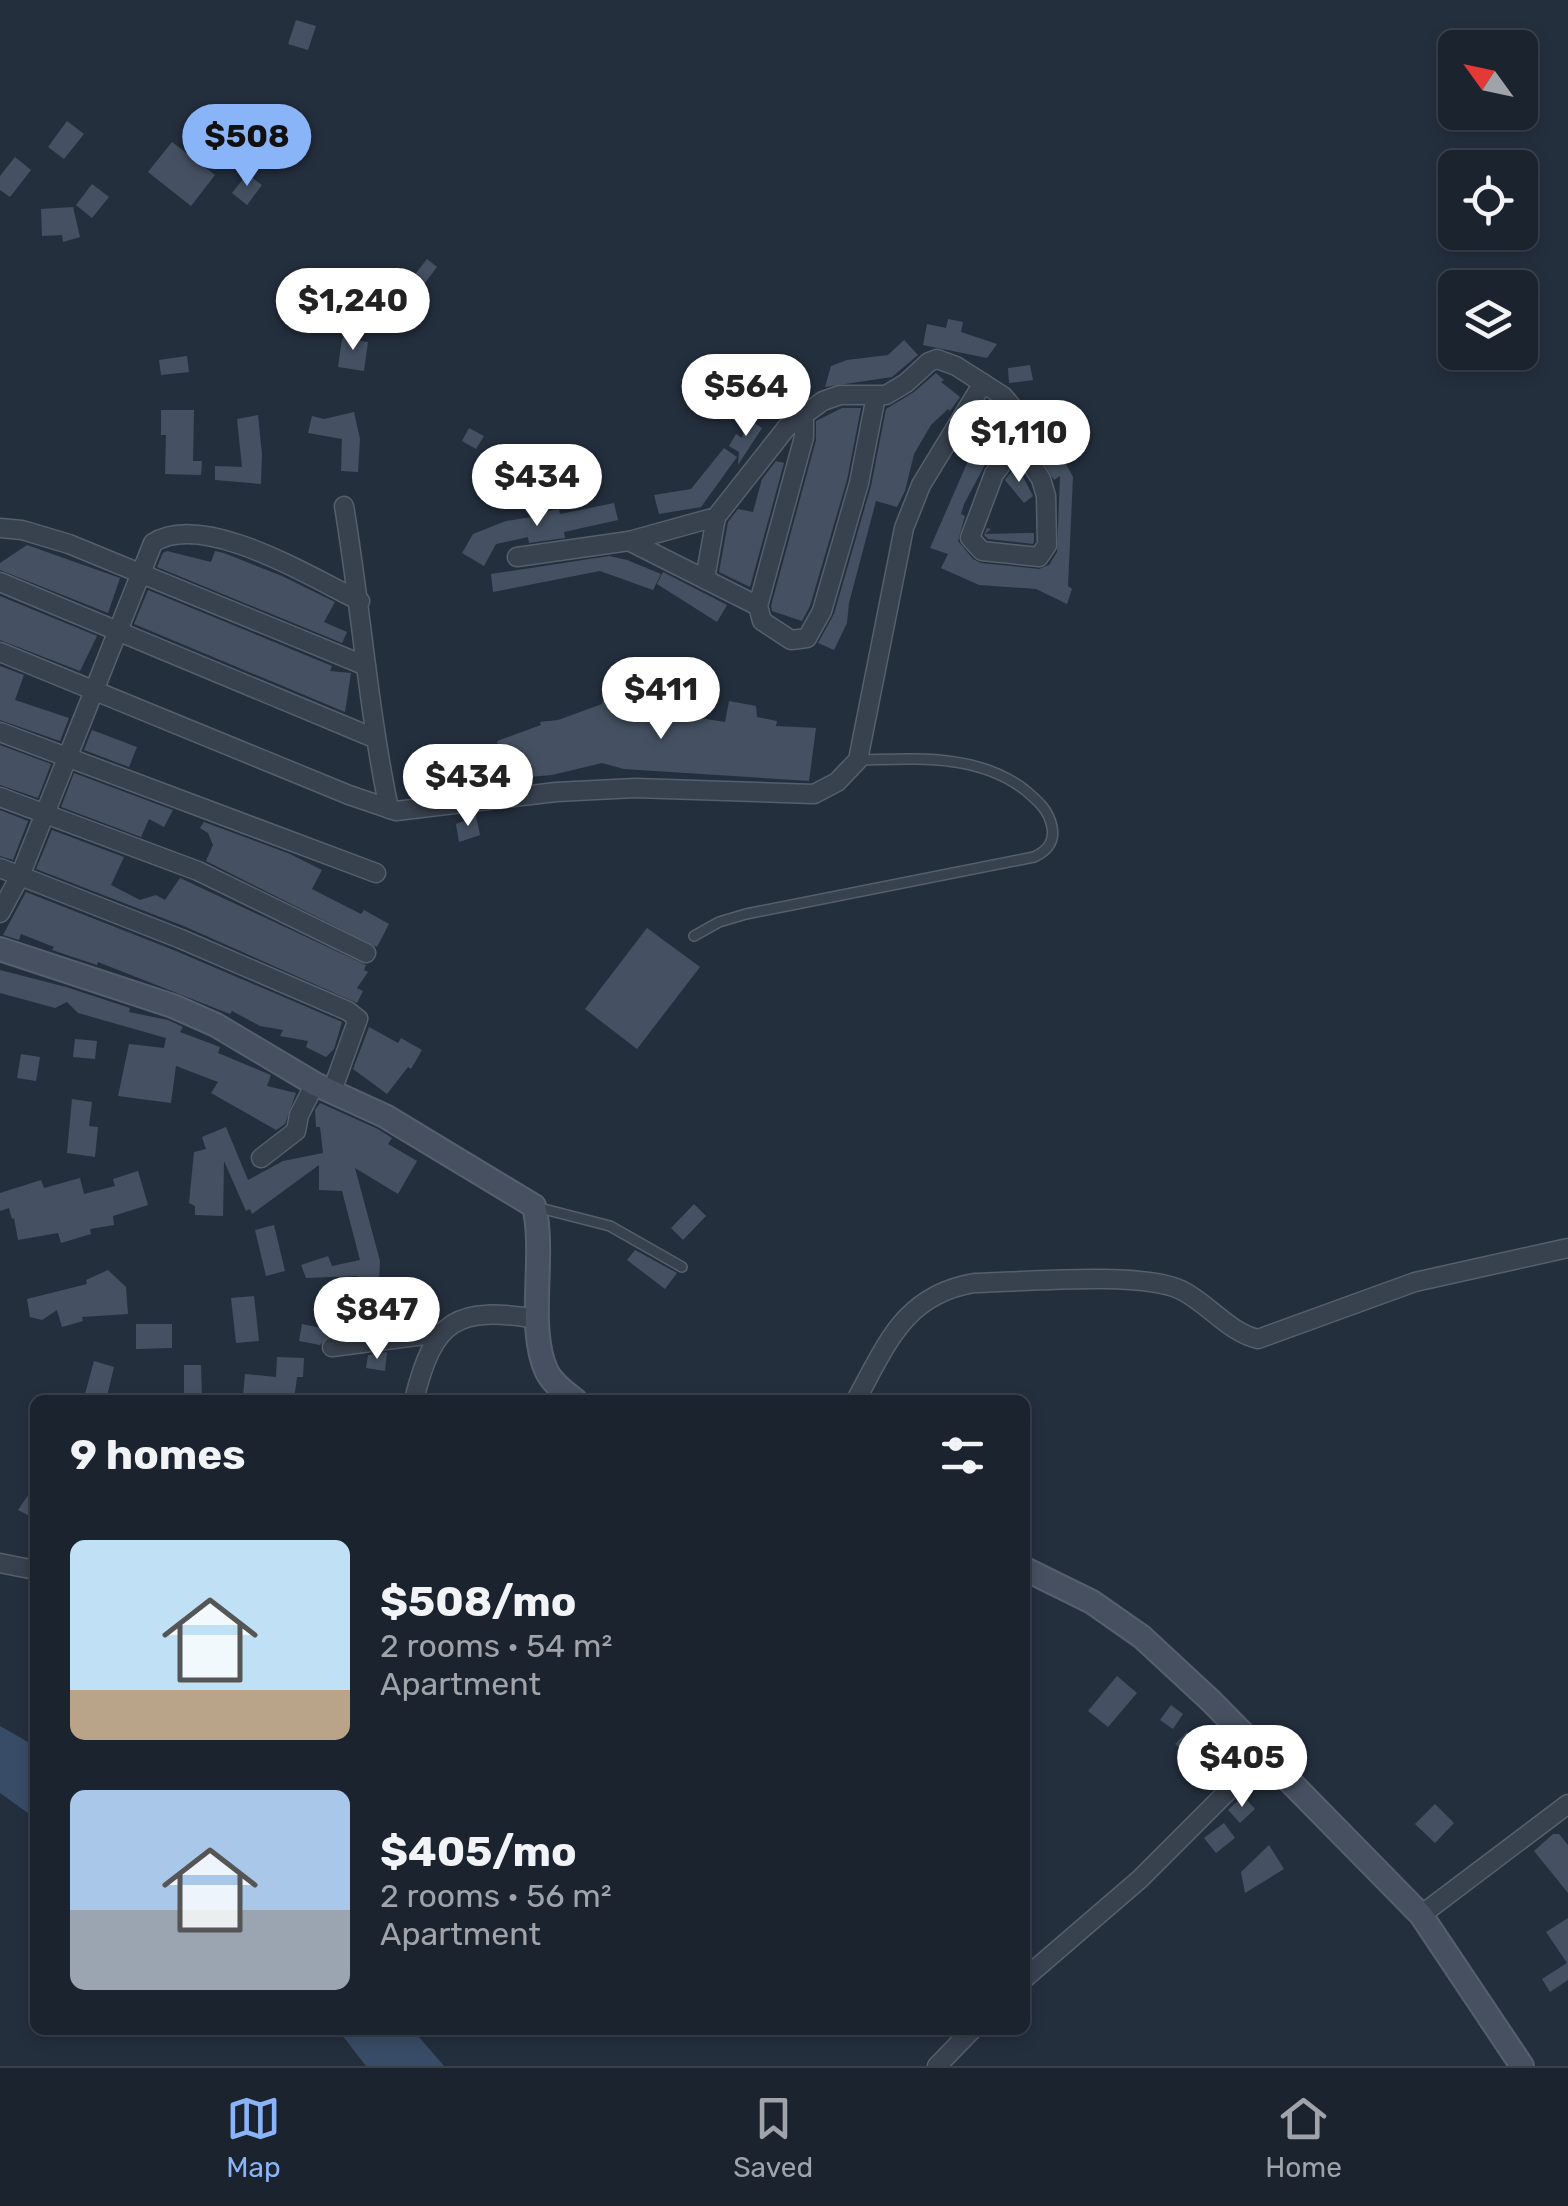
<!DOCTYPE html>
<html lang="en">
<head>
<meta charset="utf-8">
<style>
  body { margin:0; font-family:Rubik,sans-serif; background:#242b36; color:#f1f3f6; height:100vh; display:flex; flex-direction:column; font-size:38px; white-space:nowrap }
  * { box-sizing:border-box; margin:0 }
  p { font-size:32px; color:#a0a4aa }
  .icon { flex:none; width:55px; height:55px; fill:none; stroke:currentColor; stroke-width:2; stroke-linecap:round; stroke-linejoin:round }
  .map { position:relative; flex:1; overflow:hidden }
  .details { position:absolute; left:30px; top:1395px; width:1000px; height:640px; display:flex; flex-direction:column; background:#1b232e; border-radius:15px; box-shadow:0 5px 15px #0003,0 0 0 2px #39404a }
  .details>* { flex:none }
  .needle { width:65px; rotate:303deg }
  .fabs { position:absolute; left:1438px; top:30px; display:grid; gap:20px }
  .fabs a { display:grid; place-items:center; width:100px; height:100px; border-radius:15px; background:#1b232e; box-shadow:0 5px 15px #0003,0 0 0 2px #39404a; font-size:50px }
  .price { position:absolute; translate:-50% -85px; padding:0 22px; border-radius:35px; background:#fff; color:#222; font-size:32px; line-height:65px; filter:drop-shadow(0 2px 5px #0008) }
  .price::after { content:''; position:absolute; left:50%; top:60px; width:30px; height:22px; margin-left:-15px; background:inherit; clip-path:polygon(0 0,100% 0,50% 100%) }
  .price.on { background:#8ab4f8; color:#111 }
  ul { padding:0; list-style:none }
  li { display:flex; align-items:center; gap:30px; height:250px; padding:0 40px }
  li span { display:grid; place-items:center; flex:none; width:280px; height:200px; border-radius:15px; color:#555 }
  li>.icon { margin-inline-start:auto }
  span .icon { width:120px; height:120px; fill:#fffc; stroke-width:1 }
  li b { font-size:42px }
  h2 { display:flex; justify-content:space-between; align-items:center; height:120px; padding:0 40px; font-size:42px }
  .dock { display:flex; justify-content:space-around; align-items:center; height:140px; border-top:2px solid #39404a; background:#1b232e; font-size:28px; color:#a0a4aa }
  .dock a { display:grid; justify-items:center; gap:5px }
  .dock .on { color:#8ab4f8 }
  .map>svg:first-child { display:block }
</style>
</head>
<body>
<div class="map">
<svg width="1568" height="2066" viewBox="0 0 1568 2066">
  <rect width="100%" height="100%" fill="#242f3e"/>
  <g fill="#394c67">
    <path d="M0 1726 35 1746V1818L0 1793Z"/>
    <path d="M338 2030H413L444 2066H366Z"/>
  </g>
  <g fill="#455162">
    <path d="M296 20 316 26 308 50 288 44Z"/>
    <path d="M67 121 84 134 64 159 48 147Z"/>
    <path d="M172 142 215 175 191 206 148 172Z"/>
    <path d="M15 157 31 170 10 197 0 190V176Z"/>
    <path d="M247 174 262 185 247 205 232 193Z"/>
    <path d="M92 184 109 197 92 218 76 205Z"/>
    <path d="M73 207 80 237 63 242 62 235 42 236 41 209Z"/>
    <path d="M427 259 437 267 405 309 394 301Z"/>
    <path d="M948 319 963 322 961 332 997 344 987 358 923 345 927 324 946 328Z"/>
    <path d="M348 331 361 341 368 342 364 371 338 367 342 339Z"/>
    <path d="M904 340 918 355 892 377 825 387 831 366 847 360 888 355Z"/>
    <path d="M187 356 189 372 161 375 159 360Z"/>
    <path d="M1030 365 1033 380 1009 383 1008 368Z"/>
    <path d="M936 373 944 380 941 382 960 397 950 411 948 409 931 425 914 454 905 491 897 507 876 501 849 603 847 623 834 650 818 643 834 614 871 486 886 409 914 392Z"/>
    <path d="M842 408H861L847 480 810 606 802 621 772 611 771 606 816 440V421Z"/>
    <path d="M161 410H194L193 461H202L201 475 165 474 166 435H161Z"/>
    <path d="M354 412 360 439 358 472 341 471 342 439 308 433 312 416 324 419Z"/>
    <path d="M985 412 1002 416 1004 431H997L987 461 964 504 961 514 965 516 958 541 973 559 981 563 1039 569 1049 565 1057 552 1060 476 1054 480 1030 439 1027 414 1041 416 1046 441 1060 453 1073 477 1068 586 1072 589 1067 604 1036 589 979 585 941 568 948 554 930 548 968 461Z"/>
    <path d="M258 415 262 454 261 484 215 480V466L242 467 237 419Z"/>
    <path d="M747 418 762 428 738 465 739 452 729 446 736 434 742 438Z"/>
    <path d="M469 428 484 436 476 449 462 441Z"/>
    <path d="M724 448 737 457 701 507 659 514 654 495 691 489Z"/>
    <path d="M776 461 784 463 750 587 719 572 728 522 738 509 753 512 762 479Z"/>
    <path d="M1017 465 1033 496 1024 503 1005 480Z"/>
    <path d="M614 503 618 520 564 532 565 538 529 543 528 537 496 544 484 566 462 553 473 534 506 521 544 515V512L559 509 560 514Z"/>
    <path d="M987 528 991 529 985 534 1034 533V541L1033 544 988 539 984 535Z"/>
    <path d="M27 545 120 578 108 613 0 570V563Z"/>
    <path d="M167 551 211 562 215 551 224 553 282 576 335 602 324 622 347 632 342 643 157 567 163 553Z"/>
    <path d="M609 556 627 560 661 574 653 590 600 571 493 592 491 574Z"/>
    <path d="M663 572 727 605 717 622 657 584Z"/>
    <path d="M148 590 332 666 330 671 351 673 345 712 134 624Z"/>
    <path d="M0 596 97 636 80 671 0 640Z"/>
    <path d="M0 666 24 675 15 700 69 718 60 741 0 720Z"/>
    <path d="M683 672 691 673 693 717 725 722 729 701 756 706 757 717 777 721 776 726 816 728 809 781 624 769 602 763 552 775 504 779 497 741 541 725 540 722 558 720 602 704 604 693 643 694 645 716 678 720Z"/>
    <path d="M92 730 137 747 129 767 84 750Z"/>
    <path d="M0 745 51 764 38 798 0 785Z"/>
    <path d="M74 773 173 810 164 827 149 819 141 837 61 807Z"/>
    <path d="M0 810 28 821 13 860 0 856Z"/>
    <path d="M476 816 480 835 459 842 456 824Z"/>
    <path d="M204 822 290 854 322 870 312 889 361 914 364 910 389 924 377 947 206 861 213 845 208 833 200 828Z"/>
    <path d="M52 830 124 857 111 885 140 900 156 895 165 900 180 878 366 965 364 970 368 972 357 988 363 991 357 1003 186 927 36 869Z"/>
    <path d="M26 892 176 951 342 1022 334 1049 326 1057 306 1047 308 1041 280 1036 283 1030 260 1026 232 1011 230 1014 98 962 97 965 52 950 54 947 21 934 19 940 3 935Z"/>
    <path d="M647 928 700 967 637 1049 585 1009Z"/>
    <path d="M0 970 66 987 130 1008 129 1012 168 1020 183 1027 180 1032 220 1047 218 1053 271 1075 267 1086 296 1093 285 1124 276 1130 211 1093 218 1082 176 1066 171 1103 118 1096 129 1044 164 1048 166 1038 78 1013 67 1002 55 1008 0 993Z"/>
    <path d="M369 1027 398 1043 401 1038 422 1050 411 1069 408 1067 387 1094 353 1069Z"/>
    <path d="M75 1039 97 1041 95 1059 73 1057Z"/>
    <path d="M21 1054 40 1057 36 1081 17 1078Z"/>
    <path d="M72 1099 92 1102 89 1126 98 1127 95 1157 67 1153Z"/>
    <path d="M320 1103 378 1129 392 1138 388 1144 417 1161 398 1194 355 1168 380 1261 379 1281 358 1280 357 1276 306 1278 301 1265 328 1256 332 1266 360 1260 342 1191 319 1190V1165L252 1214 250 1209 246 1211 224 1161 223 1216 195 1215V1206L189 1203 194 1152 206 1149 202 1137 226 1127 248 1180 283 1161 323 1153 320 1127H316L315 1110Z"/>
    <path d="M138 1171 148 1205 113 1216 114 1225 90 1229 91 1234 61 1243 58 1233 18 1240 14 1218 12 1219 9 1208 0 1211V1193L41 1180 44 1188 80 1178 84 1194 115 1186 113 1179Z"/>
    <path d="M694 1204 706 1216 683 1240 671 1228Z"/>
    <path d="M274 1225 285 1271 266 1276 255 1230Z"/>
    <path d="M635 1250 677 1273 665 1289 627 1260Z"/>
    <path d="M108 1270 126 1287 128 1314 82 1317 83 1321 62 1327 57 1310 42 1320 30 1317 27 1299 87 1284 86 1280Z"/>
    <path d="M254 1296 259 1341 236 1343 231 1298Z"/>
    <path d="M376 1304 393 1308 389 1327 329 1335 320 1345 299 1341 302 1324 340 1332 337 1316 374 1311Z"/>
    <path d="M136 1324H172V1348L136 1349Z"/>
    <path d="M387 1352 385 1371 366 1368 368 1355Z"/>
    <path d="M277 1357 304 1358 303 1377H297L294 1400 243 1396 245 1374 276 1377Z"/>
    <path d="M94 1361 114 1367 106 1400 85 1394Z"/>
    <path d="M184 1365H201L202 1400H184Z"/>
    <path d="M35 1485V1519L18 1510Z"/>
    <path d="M1117 1676 1137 1693 1108 1727 1088 1711Z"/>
    <path d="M1171 1705 1183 1714 1173 1729 1160 1720Z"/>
    <path d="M1187 1732 1198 1742 1187 1755 1175 1744Z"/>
    <path d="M1203 1753 1214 1765 1197 1781 1186 1770Z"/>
    <path d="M1243 1796 1255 1809 1240 1823 1228 1810Z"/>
    <path d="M1435 1804 1454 1823 1435 1843 1415 1824Z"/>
    <path d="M1224 1823 1235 1838 1216 1853 1204 1838Z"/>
    <path d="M1553 1834H1559L1568 1845V1893L1534 1851Z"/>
    <path d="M1269 1845 1284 1869 1245 1893 1241 1872Z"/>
    <path d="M1568 1918V1980L1550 1992 1542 1979 1567 1963 1546 1932Z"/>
  </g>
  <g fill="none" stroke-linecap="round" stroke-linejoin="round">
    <defs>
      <g id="lane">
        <path d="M694 936 719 922 746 914 1034 857C1047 851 1055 842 1052 827 1049 810 1037 800 1025 790 977 753 915 759 858 760"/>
        <path d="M536 1207 610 1226 682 1267"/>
      </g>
      <g id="street">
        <path d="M344 506C361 607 368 709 389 809"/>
        <path d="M0 528 22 530 69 544 366 666"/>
        <path d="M629 541 758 606 762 621 791 640 807 638 822 611 859 483 876 396"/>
        <path d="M517 557 629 541 716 517 787 427 823 401 840 395H886L906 383 929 362 937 359 956 366 1003 396 1013 408 1018 443 1041 479 1046 496 1047 545 1039 557 982 551 970 538 994 474 1018 443"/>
        <path d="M705 579 716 517"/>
        <path d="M0 582 374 738"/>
        <path d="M758 606 804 437V416"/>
        <path d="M0 652 349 795 396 811 556 792 635 788 814 794 837 782 858 760 904 528 921 485 983 383"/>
        <path d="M0 732 376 873"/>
        <path d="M0 797 198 871 366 953"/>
        <path d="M0 868 181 939 348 1011 358 1019 332 1091"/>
        <path d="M0 913 20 876 153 543C203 510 312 578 360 601"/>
        <path d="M261 1158 296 1131 299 1115 315 1084"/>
        <path d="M332 1347 440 1333"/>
        <path d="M414 1400C434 1318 457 1306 538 1319"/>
        <path d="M856 1400C887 1344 904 1295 974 1283 1023 1282 1141 1271 1181 1290 1208 1303 1228 1332 1258 1339L1415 1282 1568 1248"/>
        <path d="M0 1563 35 1570"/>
        <path d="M1421 1915 1568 1804"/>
        <path d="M1025 1978 1140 1879 1263 1756"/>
        <path d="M937 2066 972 2030"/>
      </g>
      <g id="secondary">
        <path d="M0 949 173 1006 216 1025 315 1084 385 1116 534 1206C546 1256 526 1329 547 1372 553 1384 565 1392 575 1400"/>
        <path d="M1025 1569 1092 1602 1142 1637 1211 1701 1421 1915 1522 2066"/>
      </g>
    </defs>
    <use href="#lane" stroke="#565f6c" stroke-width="12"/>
    <use href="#street" stroke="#565f6c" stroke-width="21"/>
    <use href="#secondary" stroke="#565f6c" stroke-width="26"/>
    <use href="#lane" stroke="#38414e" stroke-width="9"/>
    <use href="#street" stroke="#38414e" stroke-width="18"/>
    <use href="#secondary" stroke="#465061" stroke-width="22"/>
  </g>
</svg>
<div class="fabs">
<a><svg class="needle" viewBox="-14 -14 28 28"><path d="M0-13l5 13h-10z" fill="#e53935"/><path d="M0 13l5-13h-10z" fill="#a0a4aa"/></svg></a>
<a><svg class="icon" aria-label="locate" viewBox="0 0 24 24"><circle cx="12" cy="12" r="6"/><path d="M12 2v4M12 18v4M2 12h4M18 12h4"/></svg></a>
<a><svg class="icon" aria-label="layers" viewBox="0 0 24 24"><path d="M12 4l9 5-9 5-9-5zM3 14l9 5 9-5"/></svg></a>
</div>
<b class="price on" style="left:247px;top:189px">$508</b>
<b class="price" style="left:353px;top:353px">$1,240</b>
<b class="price" style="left:746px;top:439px">$564</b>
<b class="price" style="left:1019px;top:485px">$1,110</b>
<b class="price" style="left:537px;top:529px">$434</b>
<b class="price" style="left:661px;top:742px">$411</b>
<b class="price" style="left:468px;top:829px">$434</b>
<b class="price" style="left:377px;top:1362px">$847</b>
<b class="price" style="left:1242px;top:1810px">$405</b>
<section class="details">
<h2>9 homes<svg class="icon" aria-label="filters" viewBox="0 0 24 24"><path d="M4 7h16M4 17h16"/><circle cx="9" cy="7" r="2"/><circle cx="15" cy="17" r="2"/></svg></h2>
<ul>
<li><span style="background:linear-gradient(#bfe0f5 75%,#b9a48a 0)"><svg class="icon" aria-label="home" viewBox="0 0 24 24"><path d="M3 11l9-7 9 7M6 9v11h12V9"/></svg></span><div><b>$508/mo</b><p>2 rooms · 54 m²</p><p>Apartment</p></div></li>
<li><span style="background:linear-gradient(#a9c7e8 60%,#9aa5b1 0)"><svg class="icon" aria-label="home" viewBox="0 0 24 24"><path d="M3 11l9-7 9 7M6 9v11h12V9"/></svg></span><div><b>$405/mo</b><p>2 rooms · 56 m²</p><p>Apartment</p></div></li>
</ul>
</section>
</div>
<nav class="dock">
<a class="on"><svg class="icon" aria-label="map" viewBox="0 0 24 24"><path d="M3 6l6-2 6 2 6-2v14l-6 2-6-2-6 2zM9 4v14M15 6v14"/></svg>Map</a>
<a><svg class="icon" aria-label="saved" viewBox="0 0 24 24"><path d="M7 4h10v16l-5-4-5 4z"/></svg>Saved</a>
<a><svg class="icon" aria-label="home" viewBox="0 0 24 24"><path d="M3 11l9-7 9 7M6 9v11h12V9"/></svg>Home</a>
</nav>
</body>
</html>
